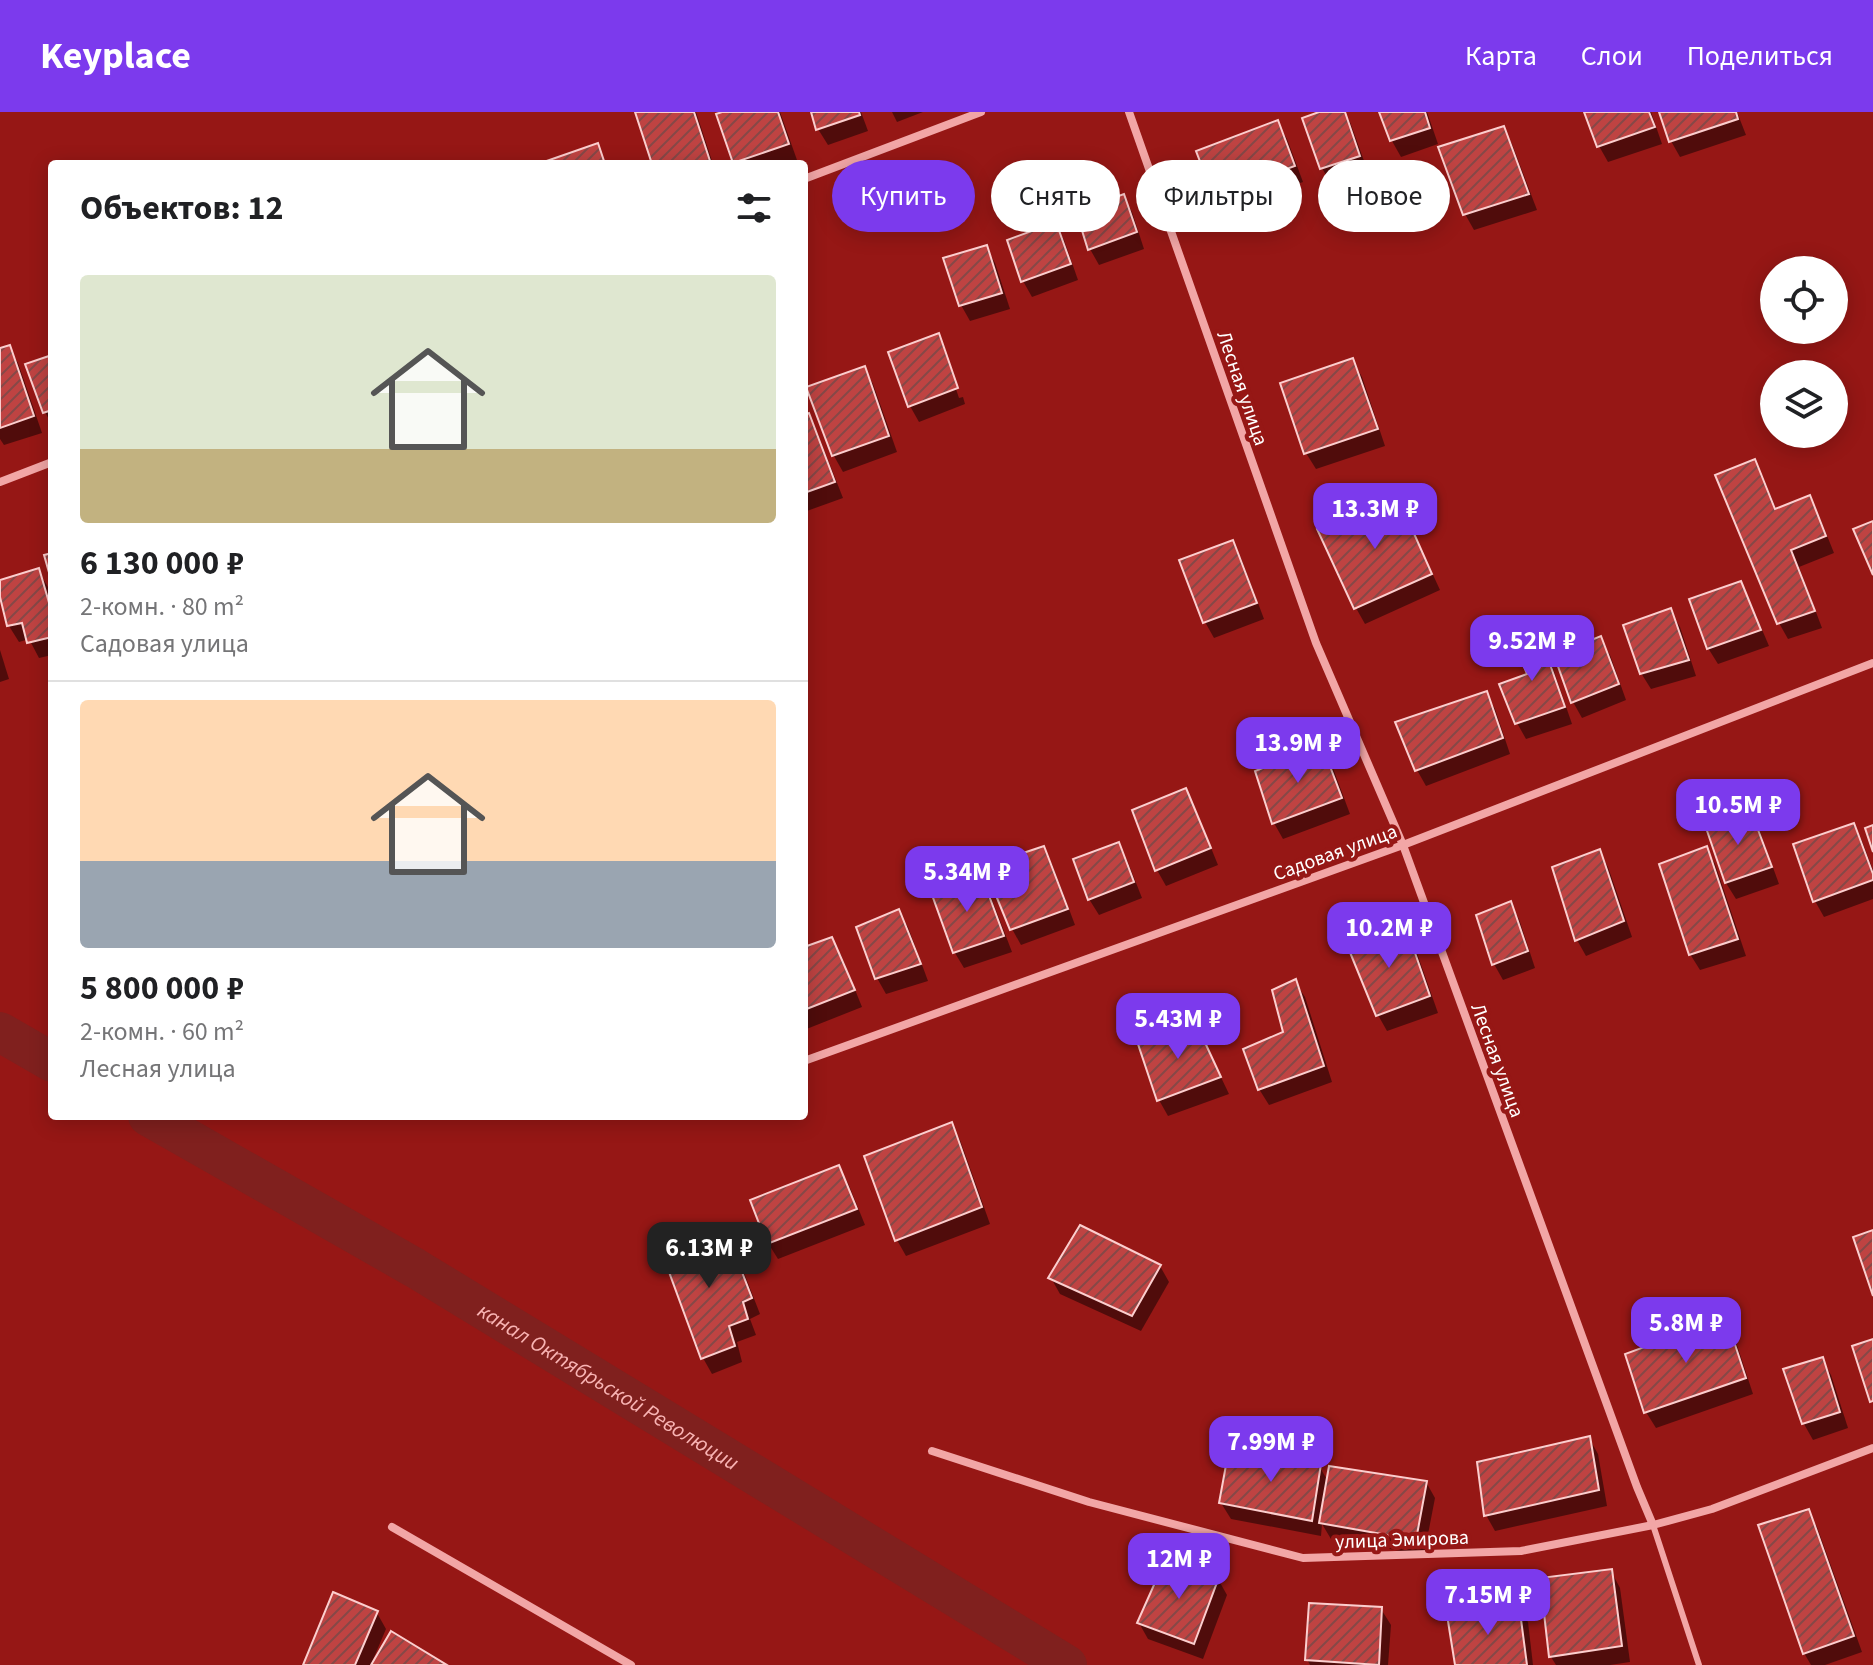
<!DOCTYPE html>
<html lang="ru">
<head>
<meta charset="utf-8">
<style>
  body { margin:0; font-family:"Source Sans 3",sans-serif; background:#f2f2f2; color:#202124; height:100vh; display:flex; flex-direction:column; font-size:30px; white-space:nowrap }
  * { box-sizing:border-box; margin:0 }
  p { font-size:26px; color:#757577 }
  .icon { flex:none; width:44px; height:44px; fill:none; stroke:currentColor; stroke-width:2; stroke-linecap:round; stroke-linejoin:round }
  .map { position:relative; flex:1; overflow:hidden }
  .sheet { position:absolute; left:48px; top:48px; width:760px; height:960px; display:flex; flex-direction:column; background:#fff; border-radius:8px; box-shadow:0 4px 20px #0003 }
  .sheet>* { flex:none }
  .banner { position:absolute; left:832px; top:48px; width:760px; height:72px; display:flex; gap:16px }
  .buttons { position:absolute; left:1760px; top:144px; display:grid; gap:16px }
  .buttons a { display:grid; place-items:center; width:88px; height:88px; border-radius:50%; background:#fff; box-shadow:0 4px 20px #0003; font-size:40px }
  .price { position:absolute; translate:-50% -68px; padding:0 18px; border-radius:16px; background:#7c3aed; color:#fff; font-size:26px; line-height:52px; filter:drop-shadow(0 2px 4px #0008) }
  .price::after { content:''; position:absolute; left:50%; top:48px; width:24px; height:18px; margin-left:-12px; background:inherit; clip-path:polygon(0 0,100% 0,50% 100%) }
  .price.on { background:#222; color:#fff }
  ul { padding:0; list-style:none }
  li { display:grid; align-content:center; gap:16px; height:424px; padding:0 32px }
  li+li { border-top:2px solid #e0e0e0 }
  li span { display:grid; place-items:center; height:248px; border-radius:8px; color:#555 }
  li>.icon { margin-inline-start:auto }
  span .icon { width:144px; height:144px; fill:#fffc; stroke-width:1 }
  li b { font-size:34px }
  h2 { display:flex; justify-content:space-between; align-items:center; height:96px; padding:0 32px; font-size:34px }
  .chip { padding:0 28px; border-radius:36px; background:#fff; box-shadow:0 4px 20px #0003; font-size:28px; line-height:72px }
  .chip.on { background:#7c3aed; color:#fff }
  header { display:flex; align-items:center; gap:48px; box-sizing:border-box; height:112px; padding:0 40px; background:#7c3aed; color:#fff }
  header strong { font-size:38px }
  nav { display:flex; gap:44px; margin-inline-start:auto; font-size:28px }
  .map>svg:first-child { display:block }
</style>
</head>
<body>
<header>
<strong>Keyplace</strong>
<nav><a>Карта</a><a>Слои</a><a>Поделиться</a></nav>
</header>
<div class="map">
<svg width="1873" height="1553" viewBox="0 0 1873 1553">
  <defs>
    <pattern id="building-hatch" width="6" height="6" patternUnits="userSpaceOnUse" patternTransform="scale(2)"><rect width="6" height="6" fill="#bf4342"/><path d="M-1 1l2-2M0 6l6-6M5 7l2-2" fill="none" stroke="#864847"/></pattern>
  </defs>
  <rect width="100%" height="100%" fill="#961715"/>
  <g fill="#0007">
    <path d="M637 0H696L713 52H654Z"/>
    <path d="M728 0H780L797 48 785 52H736L719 3Z"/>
    <path d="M813 0H861L868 19 828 33 818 17Z"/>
    <path d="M892 0H923L897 10Z"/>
    <path d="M1325 0H1344L1350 10 1368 60 1331 72 1322 56Z"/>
    <path d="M1381 0H1427L1438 32 1401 45 1392 29Z"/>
    <path d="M1586 0H1651L1662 32 1608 50 1599 34Z"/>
    <path d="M1662 0H1737L1746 23 1680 45 1671 29Z"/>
    <path d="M1278 11 1287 27 1303 70 1224 98 1215 83 1199 40Z"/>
    <path d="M1503 16 1512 32 1537 98 1474 118 1465 102Z"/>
    <path d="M1123 84 1132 100 1144 137 1099 153 1090 137Z"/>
    <path d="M1055 112 1064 128 1078 168 1032 185 1023 169Z"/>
    <path d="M986 135 995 151 1010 197 970 209 961 193Z"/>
    <path d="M938 224 946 238H943L959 286 963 285 965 292 919 310 910 294Z"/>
    <path d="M9 236 18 251 42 321 4 333 0 327V238Z"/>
    <path d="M52 245V313L45 300Z"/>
    <path d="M1353 249 1362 265 1385 334 1316 357 1306 341Z"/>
    <path d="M864 256 873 272 897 340 843 360 834 344 809 276Z"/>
    <path d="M808 304 817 320 843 386 804 400V305Z"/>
    <path d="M1754 349 1763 365 1777 399 1809 385 1818 401 1834 441 1799 455 1822 516 1788 527 1779 511Z"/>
    <path d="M1404 400 1440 478 1365 512 1356 496 1320 418Z"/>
    <path d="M1232 430 1241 446 1264 507 1214 526 1205 510 1182 450Z"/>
    <path d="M38 459 48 475 52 490V543L39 546 29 527 19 530 9 514 0 477V470Z"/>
    <path d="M1740 471 1749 487 1769 534 1718 552 1708 536Z"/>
    <path d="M1670 499 1680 515 1696 564 1651 577 1641 561Z"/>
    <path d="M1538 523 1547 539 1572 612 1526 627 1517 611Z"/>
    <path d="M1600 527 1610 543 1626 588 1582 606 1573 590Z"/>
    <path d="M0 538 9 567 0 570Z"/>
    <path d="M1486 581 1495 597 1510 642 1426 674 1417 658Z"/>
    <path d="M1321 635 1331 651 1350 702 1283 727 1274 711Z"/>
    <path d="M1185 678 1194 694 1218 753 1166 774 1157 758Z"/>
    <path d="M1750 701 1759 717 1779 772 1736 787 1726 771 1708 714Z"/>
    <path d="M1853 713 1862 729 1873 758V787L1824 805 1815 789 1796 733Z"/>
    <path d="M1118 732 1127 748 1142 786 1099 803 1089 787Z"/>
    <path d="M1043 736 1052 752 1075 813 1021 833 1012 817Z"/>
    <path d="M1706 736 1715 752 1746 844 1700 858 1690 842Z"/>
    <path d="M1599 739 1608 755 1632 825 1586 844 1577 828Z"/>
    <path d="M980 764 989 780 1012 840 964 856 955 841 934 781Z"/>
    <path d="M1510 792 1519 807 1535 856 1503 868 1494 852Z"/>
    <path d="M898 799 908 815 928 869 886 882 877 866Z"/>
    <path d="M1404 814 1413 830 1438 901 1387 919 1378 903Z"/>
    <path d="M831 827 841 843 862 895 804 918V837Z"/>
    <path d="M1295 870 1305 885 1332 970 1269 993 1259 977 1286 921Z"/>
    <path d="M1195 911 1229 982 1168 1004 1159 988Z"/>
    <path d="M951 1012 960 1028 990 1112 906 1144 897 1128Z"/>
    <path d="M838 1055 848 1071 865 1113 778 1147 768 1131Z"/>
    <path d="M724 1119 734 1135 760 1202 750 1207 756 1223 737 1230 742 1250 712 1262 703 1246Z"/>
    <path d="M1160 1154 1169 1170 1141 1219 1060 1182 1051 1166Z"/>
    <path d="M1725 1208 1734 1224 1753 1282 1656 1316 1646 1300Z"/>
    <path d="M1822 1247 1831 1263 1848 1316 1813 1328 1804 1312 1785 1258Z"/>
    <path d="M1589 1326 1598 1342 1607 1394 1495 1419 1486 1403Z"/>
    <path d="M1319 1354 1328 1369 1426 1370 1435 1386 1424 1443 1331 1427 1322 1412 1321 1424 1231 1407 1221 1391Z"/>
    <path d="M1808 1399 1817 1415 1862 1540 1825 1553H1811L1804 1541Z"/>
    <path d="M1611 1459 1620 1476 1630 1550 1610 1553H1556L1551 1545 1542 1467Z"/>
    <path d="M1218 1467 1227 1483 1203 1547 1148 1527 1139 1511Z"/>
    <path d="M1518 1494 1528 1510 1533 1553H1457Z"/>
    <path d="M1381 1497 1391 1513 1388 1553H1310L1307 1547Z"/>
    <path d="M377 1501 386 1517 372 1550 443 1553H305Z"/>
  </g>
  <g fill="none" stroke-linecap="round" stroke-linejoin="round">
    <g stroke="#80201e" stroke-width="40">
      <path d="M0 920 52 950"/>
      <path id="s1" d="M148 1004 415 1156 1067 1553"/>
    </g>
  </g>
  <g fill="url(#building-hatch)" stroke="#fccece" stroke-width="2">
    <path d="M635 0H694L711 52H652Z"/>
    <path d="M722 0H778L789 32 733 51 716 2Z"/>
    <path d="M811 0H859L860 3 816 18Z"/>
    <path d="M1319 0H1345L1360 44 1320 57 1302 6Z"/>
    <path d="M1379 0H1425L1430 16 1390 29Z"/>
    <path d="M1584 0H1649L1655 15 1597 35Z"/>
    <path d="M1659 0H1736L1738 7 1669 30Z"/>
    <path d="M1278 8 1295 54 1213 83 1196 39Z"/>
    <path d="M1504 14 1529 82 1463 103 1438 35Z"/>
    <path d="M598 31 605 52H538Z"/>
    <path d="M1124 82 1137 120 1088 138 1076 99Z"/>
    <path d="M1056 110 1071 152 1021 170 1007 128Z"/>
    <path d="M987 133 1002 181 959 194 943 146Z"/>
    <path d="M939 221 958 276 908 295 888 240Z"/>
    <path d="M10 233 34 304 0 316V236Z"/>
    <path d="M52 243V298L43 301 25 252Z"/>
    <path d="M1353 246 1378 317 1304 342 1280 271Z"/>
    <path d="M865 254 889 324 832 344 806 275Z"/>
    <path d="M809 301 835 370 804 381V303Z"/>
    <path d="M1755 347 1775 397 1810 383 1826 424 1791 438 1815 499 1777 512 1715 363Z"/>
    <path d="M1396 381 1432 462 1354 497 1317 417Z"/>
    <path d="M1873 409V463L1853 417Z"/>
    <path d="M1233 428 1257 491 1203 511 1179 448Z"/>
    <path d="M52 441V471L44 443Z"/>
    <path d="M39 456 52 501V525L27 531 22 511 7 514 0 485V468Z"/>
    <path d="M1741 469 1761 518 1707 537 1689 487Z"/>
    <path d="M1671 496 1689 548 1640 562 1623 513Z"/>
    <path d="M1539 521 1565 595 1515 612 1499 572 1527 562 1514 529Z"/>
    <path d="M1601 524 1619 572 1571 591 1554 543Z"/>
    <path d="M1487 579 1503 626 1415 659 1395 610Z"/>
    <path d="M1322 633 1342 686 1272 712 1255 659Z"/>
    <path d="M1186 676 1211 736 1155 759 1132 698Z"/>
    <path d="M1751 699 1772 755 1725 771 1705 713Z"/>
    <path d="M1854 711 1873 762V768L1813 790 1793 732Z"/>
    <path d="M1873 713V740L1865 716Z"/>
    <path d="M1119 730 1134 770 1088 788 1073 747Z"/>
    <path d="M1044 734 1068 797 1010 818 984 754Z"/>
    <path d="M1707 734 1738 827 1689 843 1659 752Z"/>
    <path d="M1600 737 1624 809 1575 829 1552 755Z"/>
    <path d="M981 762 1004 824 953 841 931 780Z"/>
    <path d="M1511 789 1528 839 1492 853 1476 803Z"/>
    <path d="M899 797 921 852 875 867 856 815Z"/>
    <path d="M1405 812 1430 884 1376 904 1347 833Z"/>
    <path d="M832 825 855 878 804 898V835Z"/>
    <path d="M1296 867 1324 954 1258 978 1243 937 1283 920 1272 878Z"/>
    <path d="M1195 909 1221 965 1157 989 1137 929Z"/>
    <path d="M952 1010 982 1095 895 1129 864 1044Z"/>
    <path d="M839 1053 857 1097 767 1132 750 1088Z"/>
    <path d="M1080 1113 1161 1153 1132 1204 1048 1166Z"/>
    <path d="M725 1116 752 1186 743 1190 748 1207 729 1214 735 1234 701 1247 662 1141Z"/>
    <path d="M1873 1118V1184L1853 1125Z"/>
    <path d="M1726 1205 1746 1266 1644 1301 1625 1242Z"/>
    <path d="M1873 1227V1289L1870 1290 1852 1234Z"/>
    <path d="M1823 1245 1840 1300 1802 1312 1783 1257Z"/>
    <path d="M1590 1324 1599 1378 1484 1404 1477 1350Z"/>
    <path d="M1229 1337 1321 1352 1312 1409 1219 1391Z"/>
    <path d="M1329 1354 1427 1369 1416 1428 1319 1411Z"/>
    <path d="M1809 1397 1854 1524 1803 1542 1758 1413Z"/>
    <path d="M1166 1446 1219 1465 1194 1532 1137 1511Z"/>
    <path d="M1612 1457 1622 1534 1549 1545 1540 1466Z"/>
    <path d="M333 1480 378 1499 355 1553H303Z"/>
    <path d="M1309 1491 1382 1495 1379 1553 1305 1548Z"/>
    <path d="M1519 1492 1527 1553H1455L1447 1503Z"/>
    <path d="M391 1519 447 1553H371Z"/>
  </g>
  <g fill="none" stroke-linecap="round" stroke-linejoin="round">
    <path stroke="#f2a6a6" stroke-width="6" d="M1653 1413 1699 1553"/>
    <g stroke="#f2a6a6" stroke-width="8">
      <path d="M1129 0 1316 531 1403 733 1637 1375 1653 1413"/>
      <path d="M804 67 981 0"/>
      <path d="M0 370 52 350"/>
      <path d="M804 949 1403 733 1873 551"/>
      <path d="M932 1339 1089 1390 1303 1446 1521 1439 1653 1413 1712 1397 1873 1336"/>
      <path d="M392 1415 631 1553"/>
    </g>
  </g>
  <g text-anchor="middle" stroke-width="8" stroke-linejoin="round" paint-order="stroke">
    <g font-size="20" fill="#fff" stroke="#961715">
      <text transform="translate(1243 276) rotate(71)" y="7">Лесная улица</text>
      <text transform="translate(1335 740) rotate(-20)" y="7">Садовая улица</text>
      <text transform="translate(1498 948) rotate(70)" y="7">Лесная улица</text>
      <text transform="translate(1402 1427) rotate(-2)" y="7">улица Эмирова</text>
    </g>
    <g font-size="22" font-style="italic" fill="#f8b3b3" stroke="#961715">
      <text dy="8" stroke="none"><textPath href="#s1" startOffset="534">канал Октябрьской Революции</textPath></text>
    </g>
  </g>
</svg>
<div class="buttons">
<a><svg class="icon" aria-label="locate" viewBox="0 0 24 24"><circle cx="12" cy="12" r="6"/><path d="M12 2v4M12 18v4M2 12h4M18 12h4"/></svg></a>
<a><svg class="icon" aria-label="layers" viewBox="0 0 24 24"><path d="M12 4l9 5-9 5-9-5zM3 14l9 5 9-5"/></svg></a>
</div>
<b class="price" style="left:1375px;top:439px">13.3M ₽</b>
<b class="price" style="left:1532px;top:571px">9.52M ₽</b>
<b class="price" style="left:1298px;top:673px">13.9M ₽</b>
<b class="price" style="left:1738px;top:735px">10.5M ₽</b>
<b class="price" style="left:967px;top:802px">5.34M ₽</b>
<b class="price" style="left:1389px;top:858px">10.2M ₽</b>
<b class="price" style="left:1178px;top:949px">5.43M ₽</b>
<b class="price on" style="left:709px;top:1178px">6.13M ₽</b>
<b class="price" style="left:1686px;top:1253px">5.8M ₽</b>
<b class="price" style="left:1271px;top:1372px">7.99M ₽</b>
<b class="price" style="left:1179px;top:1489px">12M ₽</b>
<b class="price" style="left:1488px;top:1525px">7.15M ₽</b>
<div class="banner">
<a class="chip on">Купить</a>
<a class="chip">Снять</a>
<a class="chip">Фильтры</a>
<a class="chip">Новое</a>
</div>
<section class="sheet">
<h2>Объектов: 12<svg class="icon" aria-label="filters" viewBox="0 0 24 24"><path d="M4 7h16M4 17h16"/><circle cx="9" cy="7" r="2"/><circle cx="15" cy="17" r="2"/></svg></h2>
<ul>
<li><span style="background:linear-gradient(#dfe7d0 70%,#c2b280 0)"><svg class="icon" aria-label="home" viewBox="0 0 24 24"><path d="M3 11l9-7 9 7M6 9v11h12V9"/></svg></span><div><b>6 130 000 ₽</b><p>2-комн. · 80 m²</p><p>Садовая улица</p></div></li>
<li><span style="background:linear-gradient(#ffd9b3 65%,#9aa5b1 0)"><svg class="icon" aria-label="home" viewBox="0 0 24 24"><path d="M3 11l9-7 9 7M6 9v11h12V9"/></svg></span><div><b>5 800 000 ₽</b><p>2-комн. · 60 m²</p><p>Лесная улица</p></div></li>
</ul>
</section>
</div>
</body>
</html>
